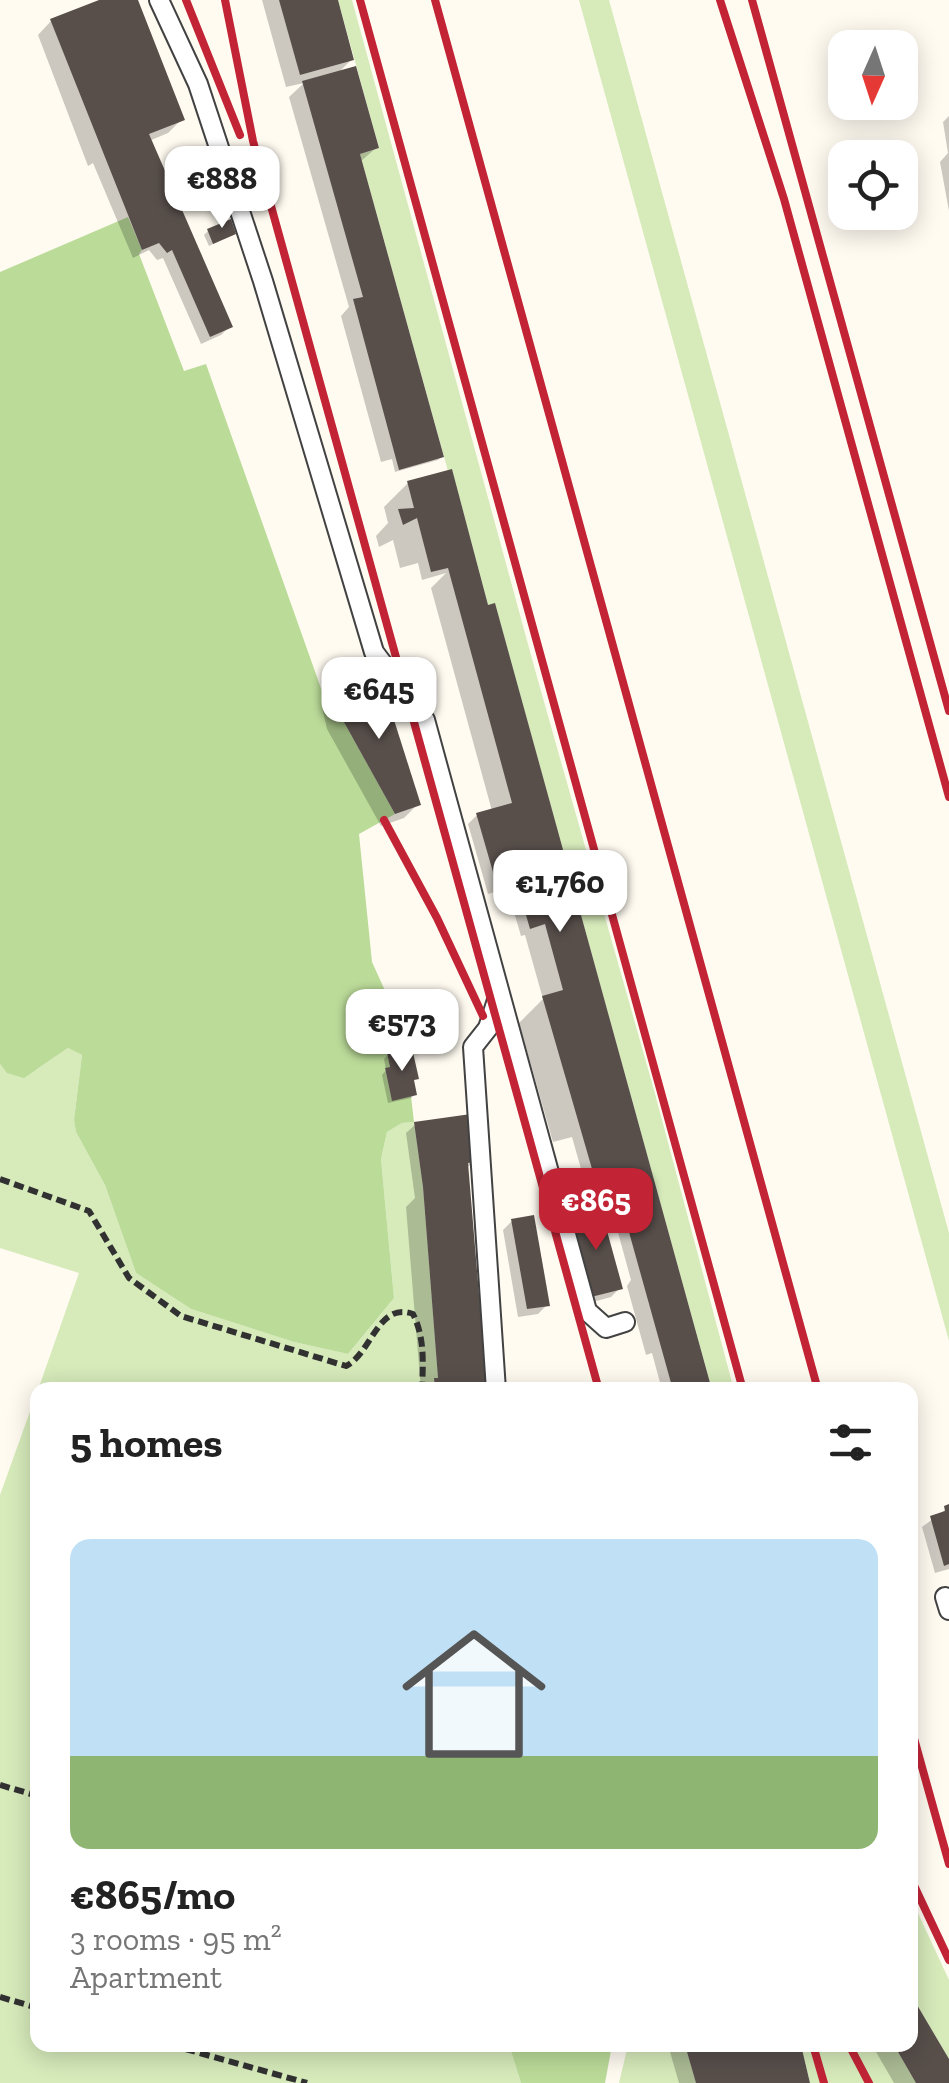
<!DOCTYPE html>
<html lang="en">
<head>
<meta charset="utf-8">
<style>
  body { margin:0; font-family:"Zilla Slab",serif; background:#f2f2f2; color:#222; height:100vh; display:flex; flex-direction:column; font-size:38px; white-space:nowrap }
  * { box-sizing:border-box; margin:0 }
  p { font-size:32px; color:#767676 }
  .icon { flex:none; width:55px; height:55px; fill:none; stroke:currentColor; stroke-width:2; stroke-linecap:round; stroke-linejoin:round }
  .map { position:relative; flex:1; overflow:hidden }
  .side { position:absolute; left:30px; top:1382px; width:888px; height:670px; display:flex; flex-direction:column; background:#fff; border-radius:20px; box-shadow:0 5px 25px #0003 }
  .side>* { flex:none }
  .needle { width:65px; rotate:183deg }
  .buttons { position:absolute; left:828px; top:30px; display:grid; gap:20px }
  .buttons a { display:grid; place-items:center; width:90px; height:90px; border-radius:20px; background:#fff; box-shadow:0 5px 25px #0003; font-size:50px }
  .price { position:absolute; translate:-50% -85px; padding:0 22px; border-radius:20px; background:#fff; color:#222; font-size:32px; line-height:65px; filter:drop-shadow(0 2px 5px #0008) }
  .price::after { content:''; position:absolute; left:50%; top:60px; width:30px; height:22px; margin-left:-15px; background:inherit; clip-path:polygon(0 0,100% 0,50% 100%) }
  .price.active { background:#c22436; color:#fff }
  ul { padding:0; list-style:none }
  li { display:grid; align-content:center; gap:20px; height:530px; padding:0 40px }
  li+li { border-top:2px solid #e0e0e0 }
  li span { display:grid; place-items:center; height:310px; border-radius:20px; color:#555 }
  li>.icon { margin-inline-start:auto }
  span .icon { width:180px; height:180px; fill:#fffc; stroke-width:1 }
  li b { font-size:42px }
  h2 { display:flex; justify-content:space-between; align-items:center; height:120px; padding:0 40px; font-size:42px }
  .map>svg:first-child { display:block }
</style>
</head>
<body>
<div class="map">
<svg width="949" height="2083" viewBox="0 0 949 2083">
  <rect width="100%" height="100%" fill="#fffbf1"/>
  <g fill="#d6eaba">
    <path d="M338 0H352L537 677 654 1090 734 1390H712L495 604 488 605 452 470 448 471 360 154 379 148Z"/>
    <path d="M579 0H609L949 1233V1341Z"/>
    <path d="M68 1048 82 1055 74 1120 76 1132 105 1185 136 1273 191 1309 294 1342 348 1354 394 1298 381 1159 387 1132 402 1123 414 1122 423 1187 438 1378 434 1379 435 1390H38L79 1273 0 1248V1064L8 1073 36 1070Z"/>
    <path d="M37 1392 38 2045H509L521 2083H0V1495Z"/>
    <path d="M910 1896 949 1980V2059L910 1993Z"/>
    <path d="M628 2045H685L696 2083H619Z"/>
    <path d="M801 2045H894L916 2083H810Z"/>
  </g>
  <g fill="#bbdb99">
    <path d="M128 217 142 250 139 254 184 371 206 364 323 694 334 691 340 715 395 814 359 834 372 962 392 1006 403 1049 387 1053 390 1067 385 1069 392 1100 411 1096 414 1122 402 1123 387 1132 381 1159 394 1298 348 1354 294 1342 191 1309 136 1273 105 1185 76 1132 74 1120 82 1055 68 1048 24 1078 7 1073 0 1064V272Z"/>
    <path d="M509 2045H612L605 2083H521Z"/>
  </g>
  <g fill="#0003">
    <path d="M106 0H135L182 119 168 133 149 141 230 326 221 335 201 344 163 258 157 260 149 250 133 258 93 163 88 166 38 35 51 21Z"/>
    <path d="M262 0H335L351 60 337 74 376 148 360 162 442 457 438 460 395 472 392 459 381 462 341 316 349 307 289 97 304 83 286 87Z"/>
    <path d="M949 116V211L940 162 948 153 943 122Z"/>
    <path d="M208 231 233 234 209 246 204 235Z"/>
    <path d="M451 473 709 1390H662L652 1353 646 1355 627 1286 631 1280 608 1196 590 1201 572 1137 553 1142 519 1023 543 999 525 935 521 936 507 888 488 894 468 824 477 815 492 811 431 588 446 573 422 580 418 563 400 568 393 540 379 547 376 536 388 523 384 507 408 483Z"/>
    <path d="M336 693 418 804 404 818 381 826 327 729 322 707Z"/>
    <path d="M388 1055 416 1078 412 1082 415 1094 411 1098 388 1103 382 1075 386 1070 384 1059Z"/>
    <path d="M416 1124 475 1160 466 1169 484 1390H421L406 1207 415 1198 406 1133Z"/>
    <path d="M512 1221 547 1305 538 1314 518 1317 503 1230Z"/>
    <path d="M561 1228 620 1288 611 1297 582 1305Z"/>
    <path d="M949 1507V1569L935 1573 922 1527Z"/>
    <path d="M910 1998 949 2064V2083H894L872 2045H910Z"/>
    <path d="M668 2045H798L808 2083H679Z"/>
  </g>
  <g fill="#584f4b">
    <path d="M99 0H138L185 120 149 134 233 327 210 337 172 250 167 253 159 243 142 250 50 19Z"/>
    <path d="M279 0H338L354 60 300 75Z"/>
    <path d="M356 66 379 148 360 154 444 457 399 470 353 299 363 297 302 81Z"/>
    <path d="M231 219 236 234 213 244 207 229Z"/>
    <path d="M452 469 488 605 495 603 712 1390H673L617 1189 599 1193 542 996 563 990 545 924 530 929 516 880 497 886 476 813 512 803 448 568 431 572 417 518 403 525 398 509 414 508 407 481Z"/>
    <path d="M381 679 421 805 395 814 340 715 334 691Z"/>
    <path d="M412 1048 419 1079 414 1080 417 1095 392 1101 385 1068 390 1067 387 1053Z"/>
    <path d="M471 1114 478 1161 468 1163 487 1390H435L434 1378H438L423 1187 414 1122Z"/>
    <path d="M601 1209 623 1289 591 1297 569 1217Z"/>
    <path d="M534 1215 550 1306 527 1309 511 1219Z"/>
    <path d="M949 1504V1564L944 1566 930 1516 945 1511 944 1506Z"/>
    <path d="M910 1993 949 2059V2083H916L894 2045H910Z"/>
    <path d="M685 2045H801L810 2083H696Z"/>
  </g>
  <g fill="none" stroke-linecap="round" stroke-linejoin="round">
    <defs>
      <g id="service">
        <path d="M159 0 198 84 263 281 374 652 425 720 587 1311 606 1328 625 1322"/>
        <path d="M496 1390 473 1047 488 1028 499 994"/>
        <path d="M945 1597 949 1610"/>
      </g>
    </defs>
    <use href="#service" stroke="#424242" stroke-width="22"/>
    <g stroke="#313131" stroke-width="6" stroke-dasharray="10 5" stroke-linecap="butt">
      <path d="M0 1179 89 1211 129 1278 181 1316 346 1366C372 1353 378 1301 413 1314 425 1338 423 1363 422 1390"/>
      <path d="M0 1785 38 1796"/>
      <path d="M0 1997 38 2008"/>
      <path d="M171 2045 307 2083"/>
    </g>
    <use href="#service" stroke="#fff" stroke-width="18"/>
    <g stroke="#c22436" stroke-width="8">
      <path d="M186 0 240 135"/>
      <path d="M225 0 253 141 599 1390"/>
      <path d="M360 0 743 1390"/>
      <path d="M435 0 818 1390"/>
      <path d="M720 0 784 199 949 797"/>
      <path d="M752 0 949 711"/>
      <path d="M384 820 437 918 483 1016"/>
      <path d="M910 1724 949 1864"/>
      <path d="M910 1877 949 1960"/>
      <path d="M813 2045 824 2083"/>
      <path d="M849 2045 869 2083"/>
    </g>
  </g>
</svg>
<div class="buttons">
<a><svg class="needle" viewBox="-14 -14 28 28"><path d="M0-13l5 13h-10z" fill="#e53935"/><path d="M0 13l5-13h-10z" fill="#767676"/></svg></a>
<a><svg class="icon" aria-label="locate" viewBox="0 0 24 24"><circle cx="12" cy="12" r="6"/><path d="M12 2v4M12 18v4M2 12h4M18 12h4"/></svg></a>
</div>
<b class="price" style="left:222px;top:231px">€888</b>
<b class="price" style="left:379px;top:742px">€645</b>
<b class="price" style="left:560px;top:935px">€1,760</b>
<b class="price" style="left:402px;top:1074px">€573</b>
<b class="price active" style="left:596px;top:1253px">€865</b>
<section class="side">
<h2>5 homes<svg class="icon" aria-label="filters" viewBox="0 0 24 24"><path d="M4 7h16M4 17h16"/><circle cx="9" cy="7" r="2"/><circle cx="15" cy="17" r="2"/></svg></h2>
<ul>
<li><span style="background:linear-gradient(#bfe0f5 70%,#8fb573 0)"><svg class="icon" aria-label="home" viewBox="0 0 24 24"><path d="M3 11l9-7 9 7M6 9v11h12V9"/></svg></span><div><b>€865/mo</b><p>3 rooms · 95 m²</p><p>Apartment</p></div></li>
</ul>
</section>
</div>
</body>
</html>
